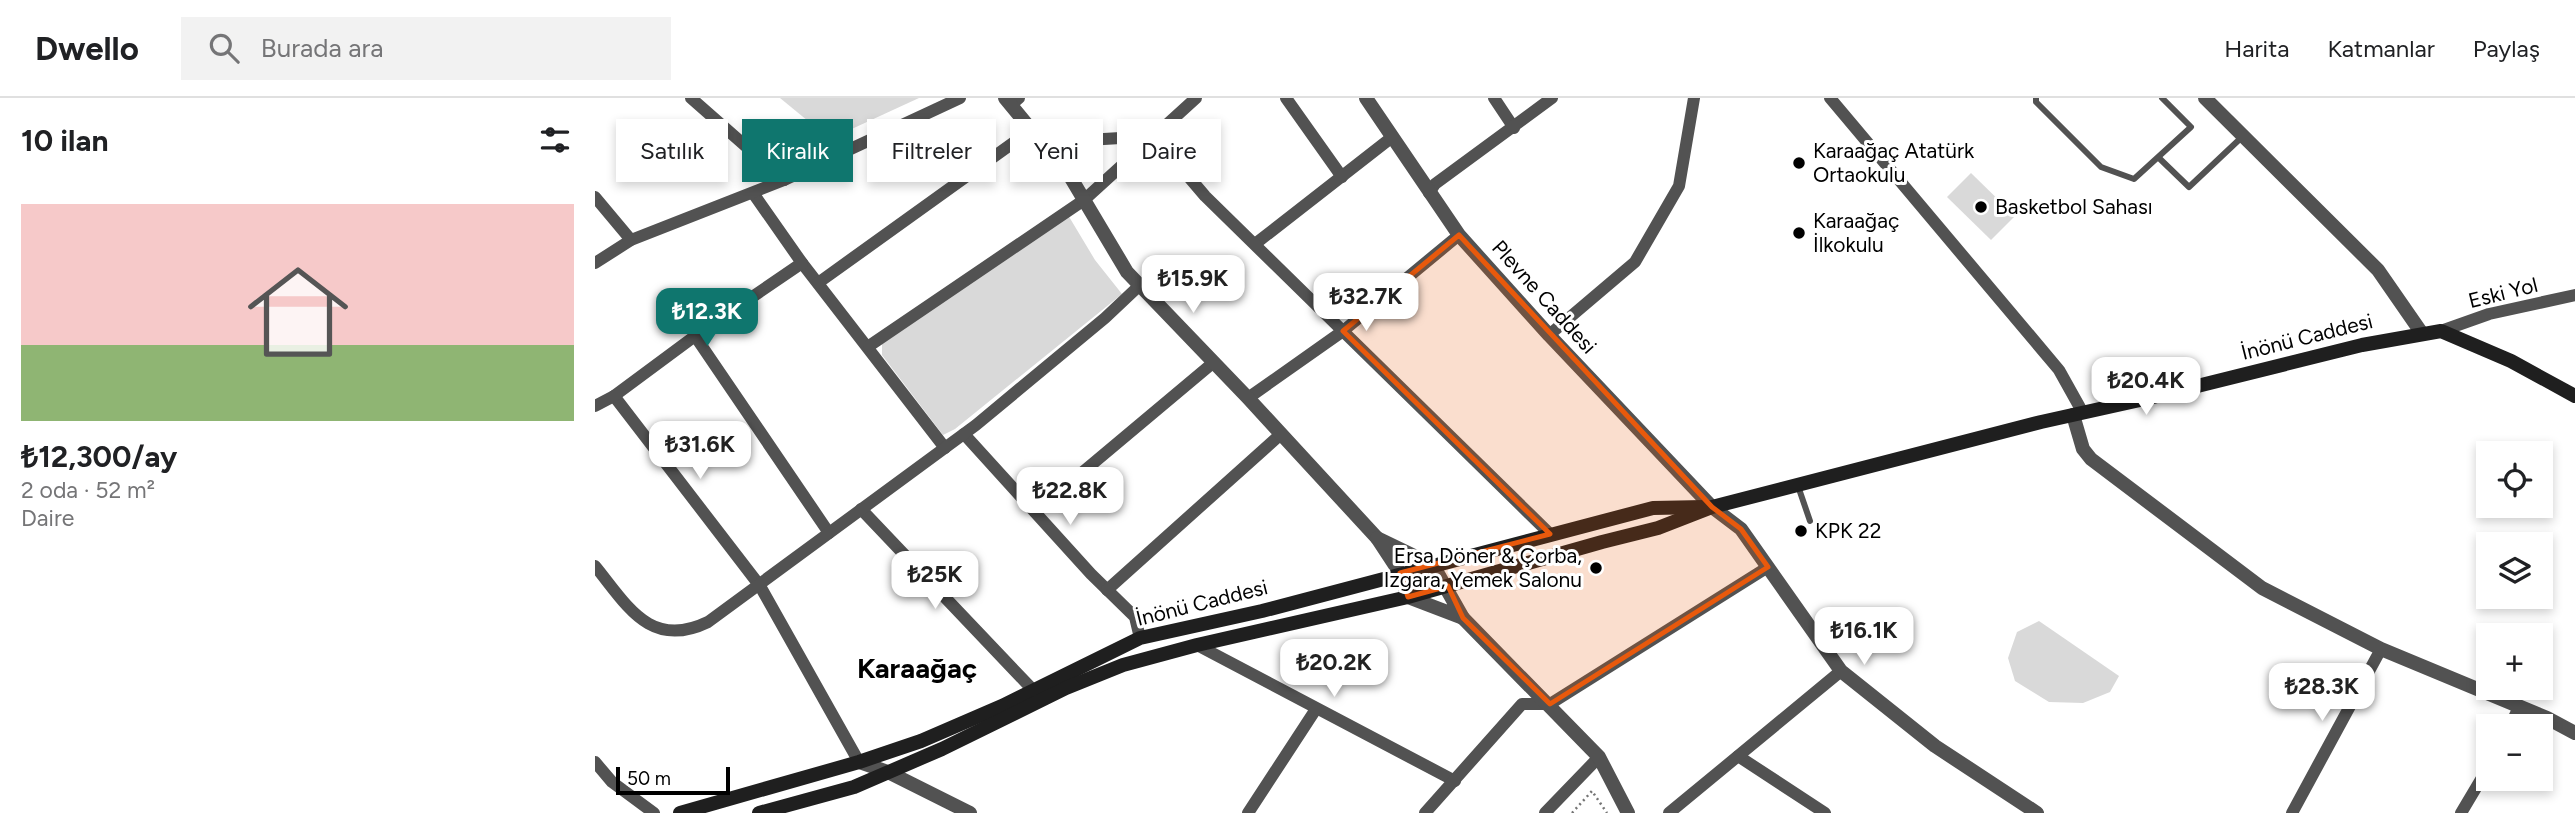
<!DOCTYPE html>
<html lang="tr">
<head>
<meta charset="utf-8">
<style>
  body { margin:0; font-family:Figtree,sans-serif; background:#f2f2f2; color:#202124; height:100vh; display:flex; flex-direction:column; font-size:26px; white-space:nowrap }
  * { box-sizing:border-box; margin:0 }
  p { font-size:23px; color:#757577 }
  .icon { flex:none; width:38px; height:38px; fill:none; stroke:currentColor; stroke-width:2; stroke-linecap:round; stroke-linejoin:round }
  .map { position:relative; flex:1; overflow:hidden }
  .panel { display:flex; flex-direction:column; background:#fff; width:595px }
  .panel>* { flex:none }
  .hud { position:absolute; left:21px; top:21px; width:665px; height:63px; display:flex; gap:14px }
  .buttons { position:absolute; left:1881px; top:343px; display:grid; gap:14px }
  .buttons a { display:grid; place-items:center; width:77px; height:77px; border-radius:0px; background:#fff; box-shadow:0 4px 10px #0003; font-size:35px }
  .scale { position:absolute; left:21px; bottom:18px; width:114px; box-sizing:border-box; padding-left:7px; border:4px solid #000; border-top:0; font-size:19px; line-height:24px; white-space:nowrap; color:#000; -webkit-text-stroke:5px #fff; paint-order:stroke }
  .price { position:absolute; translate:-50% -60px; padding:0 16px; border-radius:14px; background:#fff; color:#222; font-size:23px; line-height:46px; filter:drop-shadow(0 2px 4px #0008) }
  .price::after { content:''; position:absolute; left:50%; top:42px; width:21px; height:16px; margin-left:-10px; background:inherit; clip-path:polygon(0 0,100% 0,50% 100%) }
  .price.on { background:#0f766e; color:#fff }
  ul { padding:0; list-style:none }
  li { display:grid; align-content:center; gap:14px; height:371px; padding:0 21px }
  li+li { border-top:2px solid #e0e0e0 }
  li span { display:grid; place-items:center; height:217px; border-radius:0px; color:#555 }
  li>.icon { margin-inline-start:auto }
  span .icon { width:126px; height:126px; fill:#fffc; stroke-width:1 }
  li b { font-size:30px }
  h2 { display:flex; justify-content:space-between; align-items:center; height:84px; padding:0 21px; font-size:30px }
  .chip { padding:0 24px; border-radius:0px; background:#fff; box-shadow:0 4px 10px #0003; font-size:24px; line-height:63px }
  .chip.on { background:#0f766e; color:#fff }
  header { display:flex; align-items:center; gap:42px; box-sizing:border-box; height:98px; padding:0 35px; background:#fff; border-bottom:2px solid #e0e0e0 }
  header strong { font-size:33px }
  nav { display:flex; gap:38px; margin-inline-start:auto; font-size:24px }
  .search { width:490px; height:63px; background:#f2f2f2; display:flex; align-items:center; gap:18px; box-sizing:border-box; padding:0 24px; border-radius:0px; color:#757577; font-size:26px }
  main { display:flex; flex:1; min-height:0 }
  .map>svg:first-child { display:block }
</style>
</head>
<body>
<header>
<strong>Dwello</strong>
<div class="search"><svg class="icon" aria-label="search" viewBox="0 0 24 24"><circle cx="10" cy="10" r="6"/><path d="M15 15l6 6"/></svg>Burada ara</div>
<nav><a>Harita</a><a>Katmanlar</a><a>Paylaş</a></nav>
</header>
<main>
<section class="panel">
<h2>10 ilan<svg class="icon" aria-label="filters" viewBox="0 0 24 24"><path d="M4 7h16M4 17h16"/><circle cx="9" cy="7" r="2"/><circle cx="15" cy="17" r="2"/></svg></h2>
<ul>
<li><span style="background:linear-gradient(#f6c9c9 65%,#8fb573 0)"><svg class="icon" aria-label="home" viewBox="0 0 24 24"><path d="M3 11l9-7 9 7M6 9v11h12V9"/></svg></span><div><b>₺12,300/ay</b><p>2 oda · 52 m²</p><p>Daire</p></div></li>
</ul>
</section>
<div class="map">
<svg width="1980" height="715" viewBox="0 0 1980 715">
  <rect width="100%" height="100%" fill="#fff"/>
  <g fill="#d9d9d9">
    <path d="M185 0H324L235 41Z"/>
    <path d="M1376 75 1420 118 1396 142 1352 99Z"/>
    <path d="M473 117 500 162 527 196 360 331 348 337 287 257V246Z"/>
    <path d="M1444 523 1524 578 1515 594 1488 605 1454 604 1420 583 1413 560 1422 534Z"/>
  </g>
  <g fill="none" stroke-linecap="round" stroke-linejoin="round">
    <path stroke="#747474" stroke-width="2.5" stroke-dasharray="2 3.5" stroke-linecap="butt" d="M977 715 997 693 1012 715"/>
    <g stroke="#525252" stroke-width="6">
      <path d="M1441 0V4L1506 69 1539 81 1596 29 1567 0"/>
      <path d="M1564 60 1594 89 1647 39"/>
      <path d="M1203 388 1215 423"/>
    </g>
    <g stroke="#525252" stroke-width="12">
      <path d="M96 0 189 82"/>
      <path d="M691 0 747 79"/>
      <path d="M899 0 919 30"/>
      <path d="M1235 0 1464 272 1488 315"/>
      <path d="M416 7 424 0"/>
      <path d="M158 95 207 165 350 350"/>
      <path d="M834 95 840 86 957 0"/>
      <path d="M0 99 36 142"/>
      <path d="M660 146 796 40"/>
      <path d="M0 165 36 142 189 82 365 0"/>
      <path d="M223 185 436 32 492 42 559 38 610 98 955 436"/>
      <path d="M1846 233 1894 216 1980 197"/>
      <path d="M954 237 1040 164 1084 88 1099 0"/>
      <path d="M100 238 234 435"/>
      <path d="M274 248 489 102 601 0"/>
      <path d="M19 298 165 488 264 664"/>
      <path d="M653 300 748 233 864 137"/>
      <path d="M0 308 19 298 100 238 207 165"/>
      <path d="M369 336 496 476 540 519 545 540"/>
      <path d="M266 411 438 592"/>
      <path d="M440 414 619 264"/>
      <path d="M0 468C32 507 55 552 113 524L381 327 510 220 545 187"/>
      <path d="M512 492 686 336"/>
      <path d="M602 547 860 683"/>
      <path d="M1915 628 1924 609"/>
      <path d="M1143 658 1230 715"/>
      <path d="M0 664 17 684 59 715"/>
      <path d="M653 715 721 611"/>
      <path d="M830 715 927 606H955L1173 469"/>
      <path d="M950 715 1004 659"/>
      <path d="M1074 715 1246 573"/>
      <path d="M1697 715 1786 551"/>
      <path d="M1866 715 1894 668"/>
    </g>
    <g stroke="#525252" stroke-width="14">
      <path d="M410 0 476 80 532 174 653 300 782 440"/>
      <path d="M771 0 864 137 954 237 1117 409 1146 431 1246 573 1340 648 1442 715"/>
      <path d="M1610 0 1783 172 1826 234"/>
      <path d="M1478 317 1488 351 1496 361 1667 490 1786 551 1952 620 1980 635"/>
      <path d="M782 440 838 467 868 520 813 499 805 475Z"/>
      <path d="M868 520 1004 659 1033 715"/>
      <path d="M264 664 293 674 375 715"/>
    </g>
    <g stroke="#1f1f1f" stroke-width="14">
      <path d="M85 715 264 664 326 643 407 608 545 540 667 513 1058 410 1109 409"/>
      <path d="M164 715 259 689 347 651 471 590 528 567 602 547 813 499 1007 444 1063 430 1117 409 1446 324 1554 300 1767 247 1846 233 1916 263 1980 298"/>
    </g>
  </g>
  <path fill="#e8590c" fill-opacity="0.2" stroke="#e8590c" stroke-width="5" stroke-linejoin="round" d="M864 137 1117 409 1146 431 1173 469 955 606 868 520 853 488 813 499 805 475 955 436 748 233Z"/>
  <g fill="#000" stroke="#fff" stroke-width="2.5">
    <circle cx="1204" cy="65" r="7"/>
    <circle cx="1386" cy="109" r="7"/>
    <circle cx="1204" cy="135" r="7"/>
    <circle cx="1206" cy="433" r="7"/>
    <circle cx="1001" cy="470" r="7"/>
  </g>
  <g text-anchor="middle" stroke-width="6" stroke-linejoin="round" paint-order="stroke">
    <g font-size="21" fill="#000" stroke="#fff" text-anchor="start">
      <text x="1218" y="60">Karaağaç Atatürk<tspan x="1218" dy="24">Ortaokulu</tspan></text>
      <text x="1400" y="116">Basketbol Sahası</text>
      <text x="1218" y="130">Karaağaç<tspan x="1218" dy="24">İlkokulu</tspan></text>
      <text x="1220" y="440">KPK 22</text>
      <text x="987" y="465" text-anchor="end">Ersa Döner &amp; Çorba,<tspan x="987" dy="24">Izgara, Yemek Salonu</tspan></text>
    </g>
    <g font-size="21" fill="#000" stroke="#fff">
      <text transform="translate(1908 195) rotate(-14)" y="7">Eski Yol</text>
      <text transform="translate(949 199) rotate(48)" y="7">Plevne Caddesi</text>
      <text transform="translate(1712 239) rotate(-14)" y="7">İnönü Caddesi</text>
      <text transform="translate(607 505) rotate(-14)" y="7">İnönü Caddesi</text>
    </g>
    <g font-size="28" font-weight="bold" fill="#000" stroke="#fff">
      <text x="322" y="580">Karaağaç</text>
    </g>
  </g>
</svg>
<div class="buttons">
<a><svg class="icon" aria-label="locate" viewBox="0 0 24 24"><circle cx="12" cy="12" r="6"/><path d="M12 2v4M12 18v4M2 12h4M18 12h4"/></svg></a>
<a><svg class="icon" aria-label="layers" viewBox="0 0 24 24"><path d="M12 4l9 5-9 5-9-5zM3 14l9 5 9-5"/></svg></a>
<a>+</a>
<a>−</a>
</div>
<div class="scale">50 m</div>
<b class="price" style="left:598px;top:217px">₺15.9K</b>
<b class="price" style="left:771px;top:235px">₺32.7K</b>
<b class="price on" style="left:112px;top:250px">₺12.3K</b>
<b class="price" style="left:1551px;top:319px">₺20.4K</b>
<b class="price" style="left:105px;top:383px">₺31.6K</b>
<b class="price" style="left:475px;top:429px">₺22.8K</b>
<b class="price" style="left:340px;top:513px">₺25K</b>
<b class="price" style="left:1269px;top:569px">₺16.1K</b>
<b class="price" style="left:739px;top:601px">₺20.2K</b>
<b class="price" style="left:1727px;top:625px">₺28.3K</b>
<div class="hud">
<a class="chip">Satılık</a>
<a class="chip on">Kiralık</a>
<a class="chip">Filtreler</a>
<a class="chip">Yeni</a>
<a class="chip">Daire</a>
</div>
</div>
</main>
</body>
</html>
